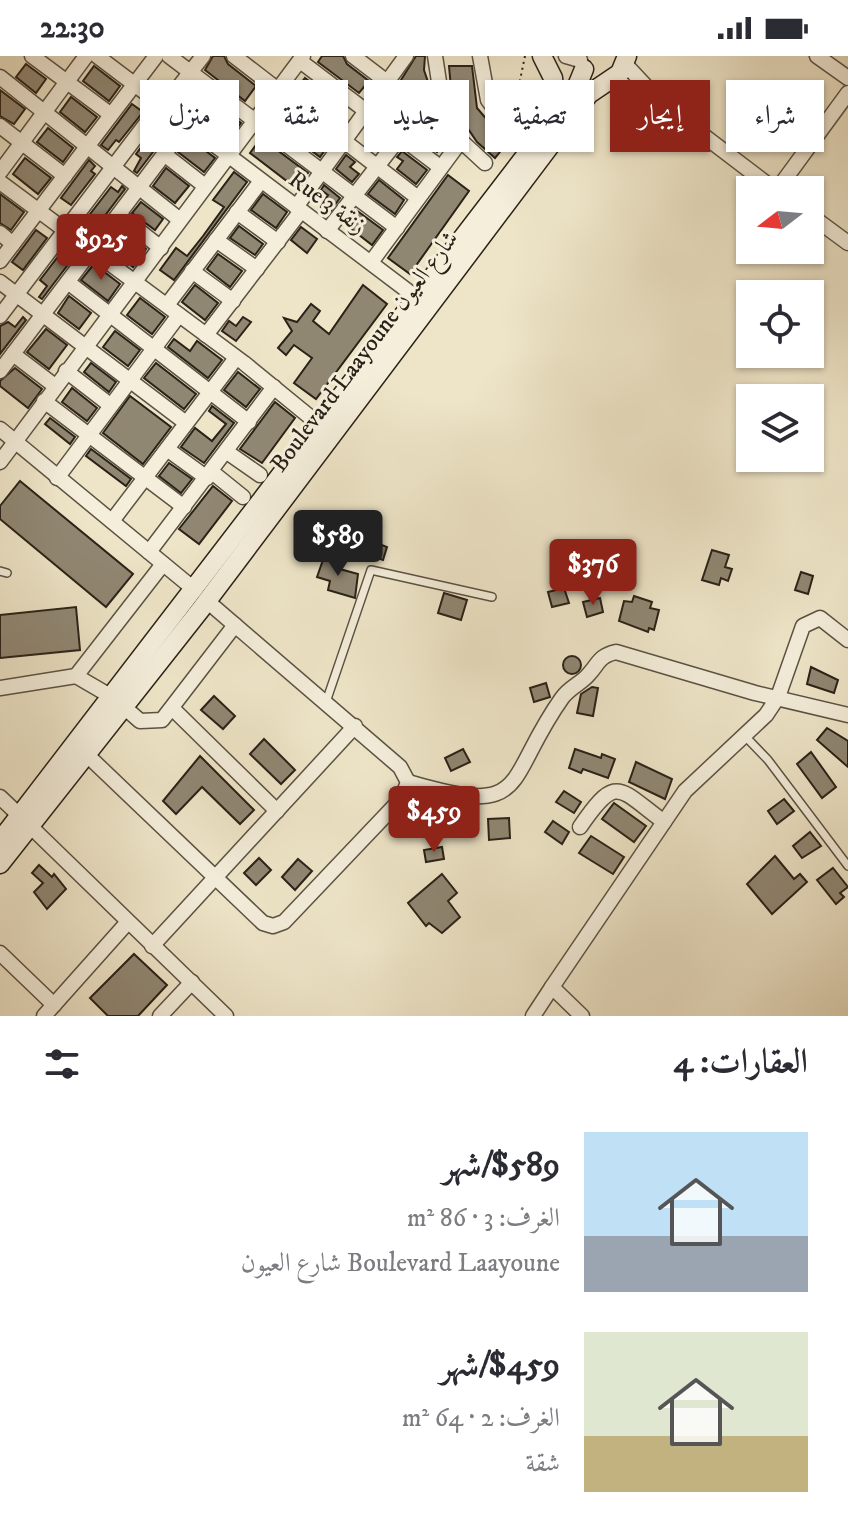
<!DOCTYPE html>
<html lang="ar">
<head>
<meta charset="utf-8">
<style>
  body { margin:0; font-family:"IM FELL DW Pica",Amiri,serif; background:#f2f2f3; color:#2b2b33; direction:rtl; height:100vh; display:flex; flex-direction:column; font-size:30px; white-space:nowrap }
  * { box-sizing:border-box; margin:0 }
  p { font-size:26px; color:#7c7c81 }
  .icon { flex:none; width:44px; height:44px; fill:none; stroke:currentColor; stroke-width:2; stroke-linecap:round; stroke-linejoin:round }
  .map { position:relative; height:960px; overflow:hidden; direction:ltr }
  .sheet { display:flex; flex-direction:column; background:#fff; flex:1 }
  .sheet>* { flex:none }
  .guide { position:absolute; left:24px; top:24px; width:800px; height:72px; direction:rtl; display:flex; gap:16px }
  .needle { width:52px; rotate:254deg }
  .tools { position:absolute; left:736px; top:120px; display:grid; gap:16px }
  .tools a { display:grid; place-items:center; width:88px; height:88px; border-radius:0px; background:#fff; box-shadow:0 2px 6px #0004; font-size:40px }
  .price { position:absolute; translate:-50% -68px; padding:0 18px; border-radius:8px; background:#8f2418; color:#fff; font-size:26px; line-height:52px; filter:drop-shadow(0 2px 4px #0008) }
  .price::after { content:''; position:absolute; left:50%; top:48px; width:24px; height:18px; margin-left:-12px; background:inherit; clip-path:polygon(0 0,100% 0,50% 100%) }
  .price.on { background:#222; color:#fff }
  ul { padding:0; list-style:none }
  li { display:flex; align-items:center; gap:24px; height:200px; padding:0 40px }
  li span { display:grid; place-items:center; flex:none; width:224px; height:160px; border-radius:0px; color:#555 }
  li>.icon { margin-inline-start:auto }
  span .icon { width:96px; height:96px; fill:#fffc; stroke-width:1 }
  li b { font-size:34px }
  h2 { display:flex; justify-content:space-between; align-items:center; height:96px; padding:0 40px; font-size:34px }
  .chip { padding:0 28px; border-radius:0px; background:#fff; box-shadow:0 2px 6px #0004; font-size:28px; line-height:72px }
  .chip.on { background:#8f2418; color:#fff }
  .status { display:flex; justify-content:space-between; align-items:center; height:56px; padding:0 40px; background:#fff; direction:ltr }
  .status svg { height:22px; fill:currentColor }
  .map>svg:first-child { display:block }
</style>
</head>
<body>
<div class="status"><b>22:30</b><svg viewBox="0 0 49 12"><path d="M0 12V9h3v3zM5 12V6h3v6zM10 12V3h3v9zM15 12V0h3v12zM26 1h20v11H26zM47 4h2v5h-2z"/></svg></div>
<div class="map">
<svg width="848" height="960" viewBox="0 0 848 960">
  <rect width="100%" height="100%" fill="#eee5c8"/>
  <filter id="stains"><feTurbulence type="fractalNoise" baseFrequency=".0025" numOctaves="4"/><feColorMatrix values="0 0 0 0 .2 0 0 0 0 .09 0 0 0 0 .02 0 0 0 .5 -.17"/></filter>
  <radialGradient id="worn" r=".72"><stop offset=".6" stop-color="#630" stop-opacity="0"/><stop offset="1" stop-color="#630" stop-opacity=".3"/></radialGradient>
  <g fill="#908773" stroke="#2a2117" stroke-width="2">
    <path d="M213 0H224L228 8 256 30 245 45 205 14Z"/>
    <path d="M322 0H343L347 8 369 25 359 37 318 6Z"/>
    <path d="M416 0H425L424 14 429 29 426 32 432 48 401 24Z"/>
    <path d="M26 8 46 23 36 37 16 21Z"/>
    <path d="M94 10 120 30 109 45 83 25Z"/>
    <path d="M449 10H472L477 52 507 87 495 102 477 86 458 58 452 43Z"/>
    <path d="M305 22 347 53 342 60 347 64 342 71 295 35Z"/>
    <path d="M192 30 241 67 229 83 181 45Z"/>
    <path d="M0 34 25 53 14 68 0 60Z"/>
    <path d="M71 41 97 61 85 76 60 56Z"/>
    <path d="M132 48 143 56 119 86 116 84 108 94 101 89Z"/>
    <path d="M284 51 330 87 320 101 273 66Z"/>
    <path d="M159 67 169 75 137 117 134 115 141 102 136 98Z"/>
    <path d="M425 67 446 84 437 96 410 76 414 70 420 74Z"/>
    <path d="M48 72 73 92 63 106 37 86Z"/>
    <path d="M189 82 215 102 204 116 178 96Z"/>
    <path d="M261 82 308 117 304 122H297L292 129 250 97Z"/>
    <path d="M402 95 427 114 416 128 397 113 403 105 397 101Z"/>
    <path d="M346 99 355 106 350 111 359 118 352 126 336 113Z"/>
    <path d="M25 102 51 122 38 138 13 118Z"/>
    <path d="M89 104 95 110 91 115 95 118 71 149 61 142Z"/>
    <path d="M166 112 189 130 175 147 153 130Z"/>
    <path d="M234 116 247 126 174 224 160 214 176 192 187 200 203 180 224 151 213 144Z"/>
    <path d="M448 119 469 135 410 218 388 202Z"/>
    <path d="M379 124 404 144 395 158 368 138Z"/>
    <path d="M324 129 340 142 329 157 321 151 328 139 321 134Z"/>
    <path d="M122 130 125 133 97 170 87 162 111 131 118 136Z"/>
    <path d="M0 138 24 156 11 174 0 167Z"/>
    <path d="M263 138 287 156 276 172 251 154Z"/>
    <path d="M141 146 163 163 155 174 132 157Z"/>
    <path d="M356 154 383 174 372 189 345 168Z"/>
    <path d="M239 170 263 188 255 199 230 182Z"/>
    <path d="M301 171 317 183 307 197 291 184Z"/>
    <path d="M120 173 146 193 133 211 107 190Z"/>
    <path d="M36 174 47 182 23 214 12 206Z"/>
    <path d="M63 194 73 202 42 243 39 241 47 230 40 224Z"/>
    <path d="M218 198 242 215 230 231 207 213Z"/>
    <path d="M94 208 120 228 108 245 81 224Z"/>
    <path d="M195 229 218 247 205 264 182 246Z"/>
    <path d="M363 229 387 248 316 343 294 327 312 302 294 289 286 299 278 292 292 275 284 262 297 266 311 248 320 255 313 265 329 278Z"/>
    <path d="M69 240 91 257 79 273 58 257Z"/>
    <path d="M140 242 165 261 152 278 127 259Z"/>
    <path d="M23 261 26 264 0 298V270L8 266 15 271Z"/>
    <path d="M243 261 251 266 236 285 222 275 229 265 236 270Z"/>
    <path d="M46 273 67 289 49 313 27 296Z"/>
    <path d="M115 275 140 294 128 310 103 291Z"/>
    <path d="M174 283 190 295 197 285 222 304 208 322 168 291Z"/>
    <path d="M91 307 116 326 109 336 84 316Z"/>
    <path d="M156 307 196 338 184 353 144 322Z"/>
    <path d="M15 312 42 333 28 352 0 330V325Z"/>
    <path d="M238 316 260 333 246 351 224 334Z"/>
    <path d="M72 332 97 352 87 365 62 346Z"/>
    <path d="M130 340 171 371 143 408 103 377Z"/>
    <path d="M275 346 295 362 262 407 240 393Z"/>
    <path d="M212 350 234 367 204 407 181 391 195 372 212 385 226 368 209 355Z"/>
    <path d="M50 362 75 381 70 388 45 368Z"/>
    <path d="M91 393 131 423 126 430 86 400Z"/>
    <path d="M169 407 192 423 181 437 159 420Z"/>
    <path d="M20 425 133 518 106 551 0 463V450Z"/>
    <path d="M213 430 232 445 199 488 179 473Z"/>
    <path d="M360 475 376 481 374 486 387 491 383 504 354 494Z"/>
    <path d="M712 494 729 499 725 511 732 513 728 525 721 522 719 529 702 524Z"/>
    <path d="M324 501 338 505 336 512 358 518 355 542 328 534 330 525 317 521Z"/>
    <path d="M801 516 813 520 808 538 795 534Z"/>
    <path d="M564 532 569 547 552 551 548 536Z"/>
    <path d="M444 537 467 544 461 564 438 557Z"/>
    <path d="M634 540 652 546 650 552 659 554 654 574 649 572 648 576 619 565 624 545 632 546Z"/>
    <path d="M600 542 603 556 587 561 583 546Z"/>
    <path d="M76 551 80 594 0 602V559Z"/>
    <circle cx="572" cy="609" r="9"/>
    <path d="M811 611 838 624 834 637 807 628Z"/>
    <path d="M546 627 550 641 534 646 530 632Z"/>
    <path d="M592 631 598 632 593 660 577 657 581 638Z"/>
    <path d="M214 640 235 660 223 673 201 654Z"/>
    <path d="M827 672 848 685V711L817 684Z"/>
    <path d="M264 683 295 714 281 728 250 698Z"/>
    <path d="M463 693 470 706 451 715 445 702Z"/>
    <path d="M575 693 601 702 602 698 615 703 608 722 583 713 581 717 569 712Z"/>
    <path d="M811 696 836 731 822 742 797 708Z"/>
    <path d="M200 700 254 754 240 768 202 731 176 758 163 745Z"/>
    <path d="M636 706 672 723 665 743 629 726Z"/>
    <path d="M564 735 581 746 574 757 556 746Z"/>
    <path d="M784 743 794 755 777 768 768 755Z"/>
    <path d="M614 747 646 770 634 786 602 763Z"/>
    <path d="M509 762 510 782 489 784 488 763Z"/>
    <path d="M553 765 569 776 562 788 545 776Z"/>
    <path d="M810 776 821 790 802 802 793 790Z"/>
    <path d="M591 780 624 801 613 818 579 797Z"/>
    <path d="M442 791 444 803 426 806 424 794Z"/>
    <path d="M775 800 794 823 800 818 807 826 772 858 747 828Z"/>
    <path d="M259 802 271 814 256 829 244 817Z"/>
    <path d="M298 803 312 815 295 834 282 821Z"/>
    <path d="M39 809 52 821 54 818 66 833 47 853 34 836 43 827 32 817Z"/>
    <path d="M833 812 848 831 840 837 844 841 836 848 817 824Z"/>
    <path d="M442 818 457 837 448 845 460 861 442 877 429 867 426 870 408 847Z"/>
    <path d="M134 898 167 929 138 960H108L90 942Z"/>
  </g>
  <g fill="none" stroke-linecap="round" stroke-linejoin="round">
    <defs>
      <g id="lane">
        <path d="M0 515 7 517"/>
        <path d="M326 646 371 514 492 541"/>
        <path d="M744 679 768 704 848 810"/>
      </g>
      <g id="street">
        <path d="M32 0 110 58"/>
        <path d="M97 0 417 242"/>
        <path d="M169 0 397 172"/>
        <path d="M234 0 418 142"/>
        <path d="M353 0 446 71"/>
        <path d="M435 0 446 71 485 107"/>
        <path d="M480 0 488 44 509 72"/>
        <path d="M566 0 580 4"/>
        <path d="M817 0 848 22"/>
        <path d="M300 5 440 111"/>
        <path d="M626 9 657 42"/>
        <path d="M0 21 180 164"/>
        <path d="M612 23 666 51 775 134"/>
        <path d="M164 50 203 0"/>
        <path d="M0 70 65 120"/>
        <path d="M396 78 417 49"/>
        <path d="M164 98 205 130"/>
        <path d="M0 116 86 0"/>
        <path d="M0 126 244 307 321 370"/>
        <path d="M777 134 848 37"/>
        <path d="M296 151 406 0"/>
        <path d="M237 156 278 186"/>
        <path d="M119 159 161 192"/>
        <path d="M810 159 848 187"/>
        <path d="M327 175 400 81"/>
        <path d="M0 177 13 188"/>
        <path d="M216 184 257 213"/>
        <path d="M0 205 156 0"/>
        <path d="M372 205 460 86"/>
        <path d="M192 215 233 245"/>
        <path d="M0 226 186 367"/>
        <path d="M69 227 249 366"/>
        <path d="M167 249 261 125"/>
        <path d="M0 260 161 48"/>
        <path d="M206 279 301 155"/>
        <path d="M13 298 55 330"/>
        <path d="M0 315 187 68"/>
        <path d="M66 315 110 349"/>
        <path d="M44 345 184 451"/>
        <path d="M0 373 195 534"/>
        <path d="M167 393 207 422"/>
        <path d="M227 396 260 419"/>
        <path d="M0 406 303 0"/>
        <path d="M212 416 243 441"/>
        <path d="M57 422 179 259"/>
        <path d="M112 465 236 302"/>
        <path d="M149 496 274 331"/>
        <path d="M0 632 76 620"/>
        <path d="M112 641 76 620 163 508"/>
        <path d="M124 651 140 665 162 664 235 569"/>
        <path d="M173 653 277 755"/>
        <path d="M86 698 263 867 273 870 284 866 402 742 408 726 400 711 207 545"/>
        <path d="M408 726C532 763 503 725 562 642 570 631 582 627 589 618 599 607 599 600 616 596L755 637 848 659"/>
        <path d="M0 741 20 760"/>
        <path d="M30 770 226 960"/>
        <path d="M580 771C617 717 618 732 664 766"/>
        <path d="M152 890 355 670"/>
        <path d="M0 897 54 949"/>
        <path d="M44 960 127 867"/>
        <path d="M160 960 192 926"/>
        <path d="M533 960 552 931"/>
        <path d="M582 960 552 931 685 735 766 659 778 641 803 570 820 562 848 584"/>
      </g>
      <g id="secondary">
        <path d="M542 0 553 22 556 60"/>
        <path d="M0 785 556 60 575 35 584 13"/>
        <path d="M0 808 201 553 589 38 620 17 627 0"/>
      </g>
    </defs>
    <use href="#lane" stroke="#5b5243" stroke-width="10"/>
    <use href="#street" stroke="#5b5243" stroke-width="17"/>
    <use href="#secondary" stroke="#2a2117" stroke-width="21"/>
    <g stroke="#2a2117" stroke-width="2" stroke-dasharray="2 4" stroke-linecap="butt">
      <path d="M525 0 519 29 537 25"/>
      <path d="M498 30 519 29 524 45 535 61"/>
    </g>
    <use href="#lane" stroke="#f4eedb" stroke-width="7"/>
    <use href="#street" stroke="#f4eedb" stroke-width="14"/>
    <use href="#secondary" stroke="#f4eedb" stroke-width="18"/>
  </g>
  <g text-anchor="middle" stroke-width="6" stroke-linejoin="round" paint-order="stroke">
    <g font-size="24" fill="#2a2117" stroke="#f4eedb">
      <text transform="translate(328 146) rotate(36)" y="8">Rue 3 زنقة</text>
      <text transform="translate(364 295) rotate(-53)" y="8">Boulevard Laayoune شارع العيون</text>
    </g>
  </g>
  <rect width="100%" height="100%" filter="url(#stains)"/>
  <rect width="100%" height="100%" fill="url(#worn)"/>
</svg>
<div class="tools">
<a><svg class="needle" viewBox="-14 -14 28 28"><path d="M0-13l5 13h-10z" fill="#e53935"/><path d="M0 13l5-13h-10z" fill="#7c7c81"/></svg></a>
<a><svg class="icon" aria-label="locate" viewBox="0 0 24 24"><circle cx="12" cy="12" r="6"/><path d="M12 2v4M12 18v4M2 12h4M18 12h4"/></svg></a>
<a><svg class="icon" aria-label="layers" viewBox="0 0 24 24"><path d="M12 4l9 5-9 5-9-5zM3 14l9 5 9-5"/></svg></a>
</div>
<b class="price" style="left:101px;top:226px">$925</b>
<b class="price on" style="left:338px;top:522px">$589</b>
<b class="price" style="left:593px;top:551px">$376</b>
<b class="price" style="left:434px;top:798px">$459</b>
<div class="guide">
<a class="chip">شراء</a>
<a class="chip on">إيجار</a>
<a class="chip">تصفية</a>
<a class="chip">جديد</a>
<a class="chip">شقة</a>
<a class="chip">منزل</a>
</div>
</div>
<section class="sheet">
<h2>العقارات: 4<svg class="icon" aria-label="filters" viewBox="0 0 24 24"><path d="M4 7h16M4 17h16"/><circle cx="9" cy="7" r="2"/><circle cx="15" cy="17" r="2"/></svg></h2>
<ul>
<li><span style="background:linear-gradient(#bfe0f5 65%,#9aa5b1 0)"><svg class="icon" aria-label="home" viewBox="0 0 24 24"><path d="M3 11l9-7 9 7M6 9v11h12V9"/></svg></span><div><b>$589/شهر</b><p>الغرف: 3 · 86 m²</p><p>Boulevard Laayoune شارع العيون</p></div></li>
<li><span style="background:linear-gradient(#dfe7d0 65%,#c2b280 0)"><svg class="icon" aria-label="home" viewBox="0 0 24 24"><path d="M3 11l9-7 9 7M6 9v11h12V9"/></svg></span><div><b>$459/شهر</b><p>الغرف: 2 · 64 m²</p><p>شقة</p></div></li>
</ul>
</section>
</body>
</html>
